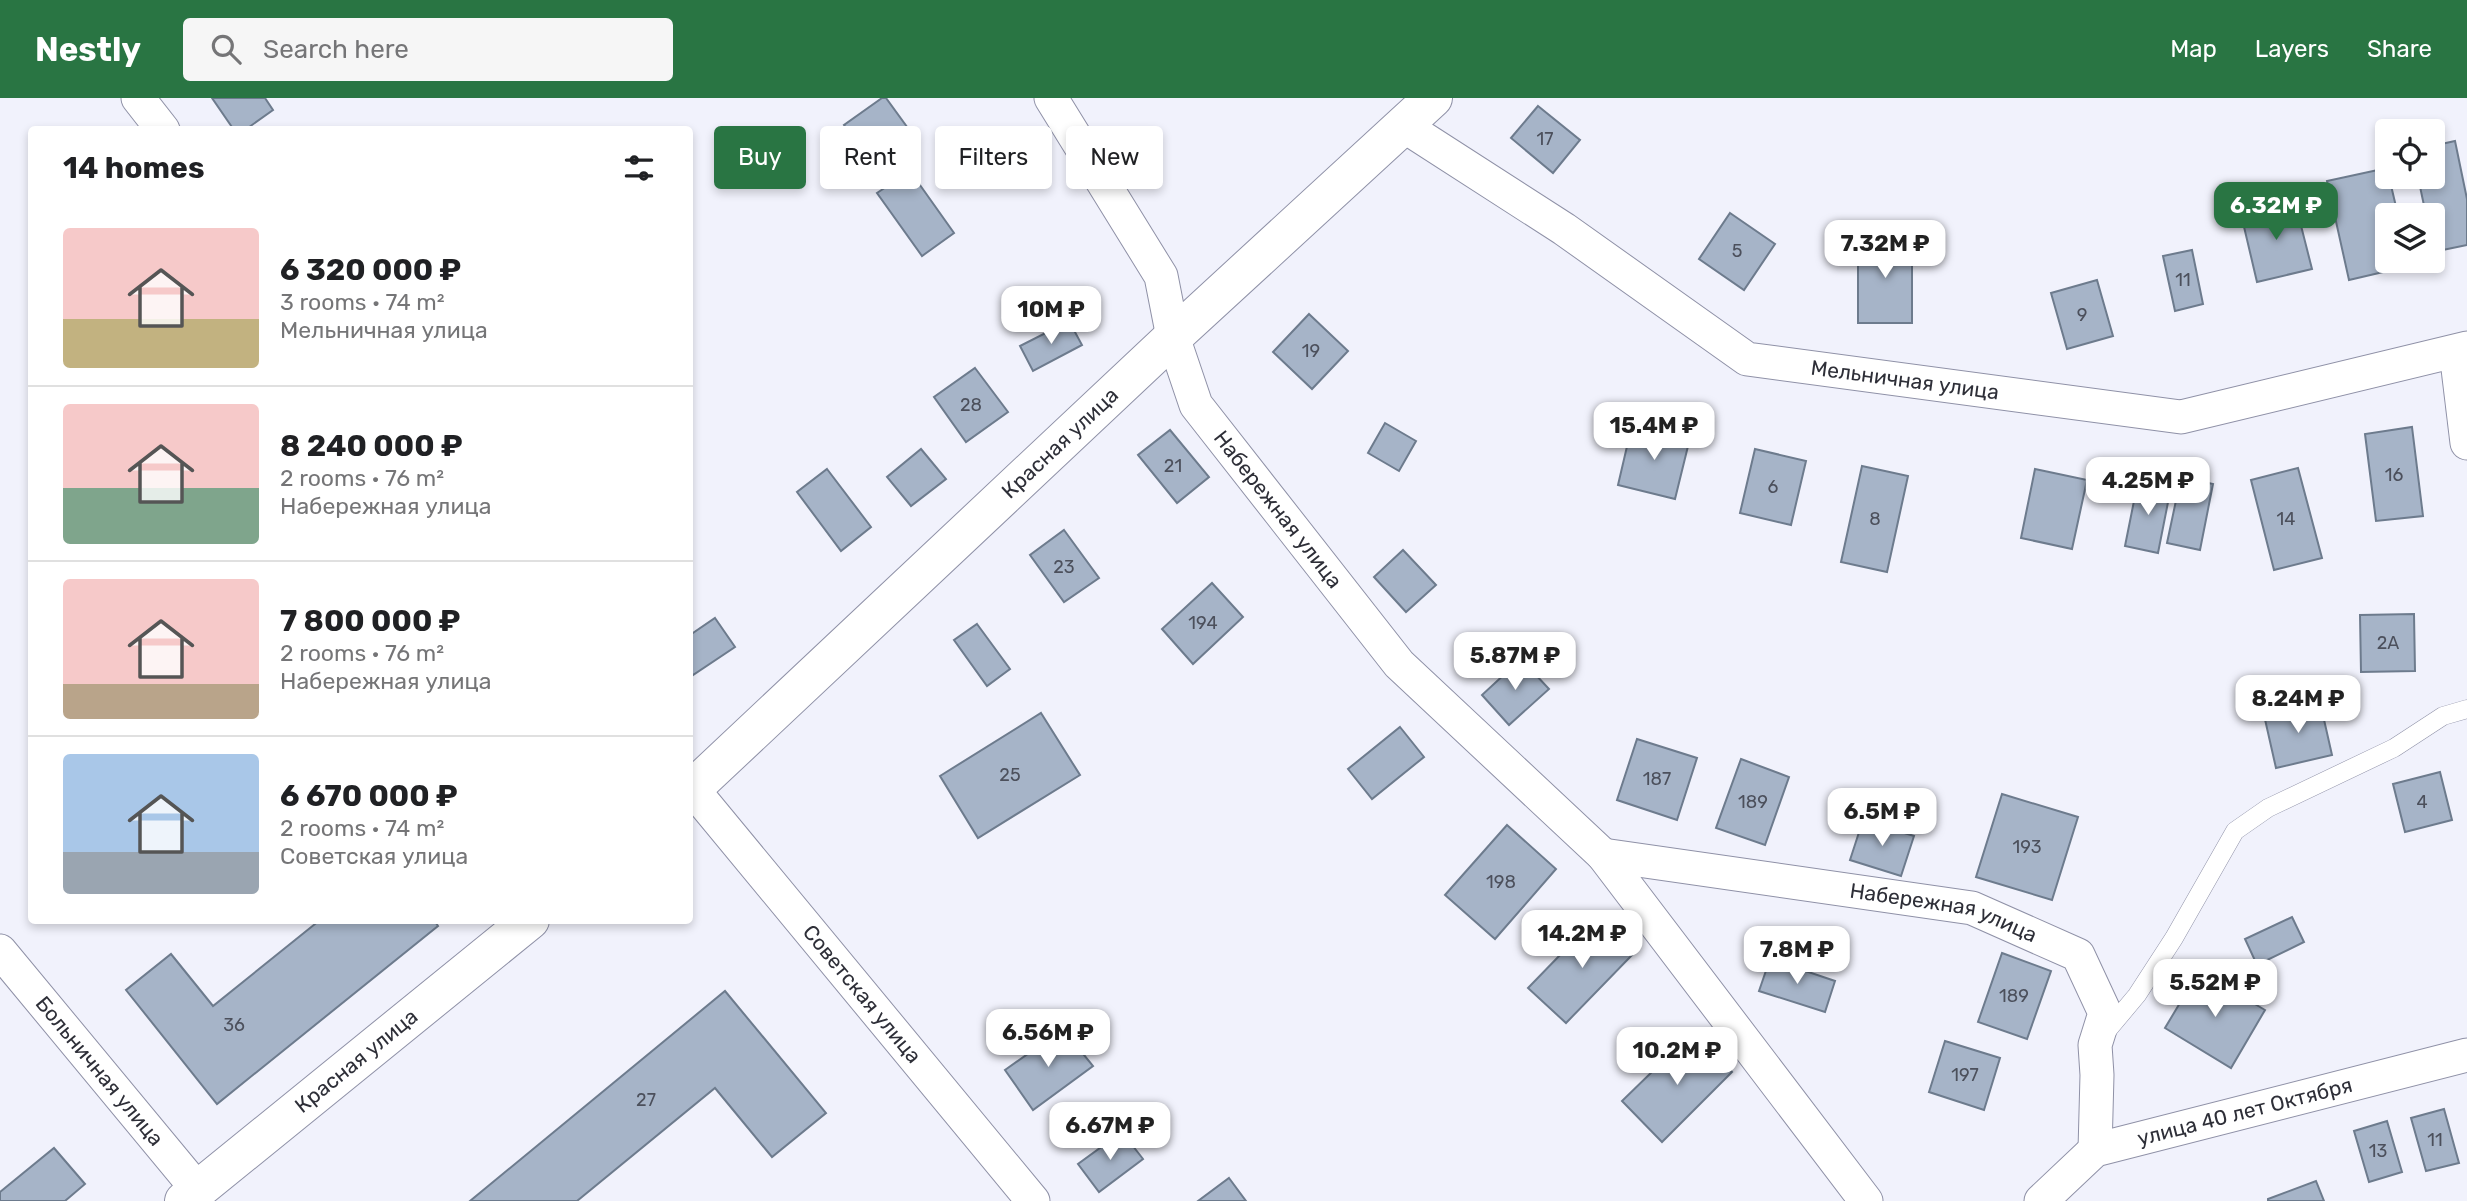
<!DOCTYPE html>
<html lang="en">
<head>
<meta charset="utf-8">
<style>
  body { margin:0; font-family:Rubik,sans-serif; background:#f6f6f6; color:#202124; height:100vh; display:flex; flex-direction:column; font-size:26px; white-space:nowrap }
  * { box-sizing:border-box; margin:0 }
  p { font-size:23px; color:#757577 }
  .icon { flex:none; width:38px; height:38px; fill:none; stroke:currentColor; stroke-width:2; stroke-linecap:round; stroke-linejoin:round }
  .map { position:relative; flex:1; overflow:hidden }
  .details { position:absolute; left:28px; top:28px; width:665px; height:798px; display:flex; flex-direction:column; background:#fff; border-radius:7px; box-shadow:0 4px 10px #0003 }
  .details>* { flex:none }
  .banner { position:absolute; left:714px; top:28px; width:665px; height:63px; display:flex; gap:14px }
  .fabs { position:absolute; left:2375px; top:21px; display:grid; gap:14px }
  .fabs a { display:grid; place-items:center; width:70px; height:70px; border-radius:7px; background:#fff; box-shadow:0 4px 10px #0003; font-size:35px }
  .price { position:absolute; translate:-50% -60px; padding:0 16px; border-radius:14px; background:#fff; color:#222; font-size:23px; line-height:46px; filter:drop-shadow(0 2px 4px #0008) }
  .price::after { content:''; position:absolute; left:50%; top:42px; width:21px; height:16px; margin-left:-10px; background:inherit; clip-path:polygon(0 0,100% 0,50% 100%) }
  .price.active { background:#297543; color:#fff }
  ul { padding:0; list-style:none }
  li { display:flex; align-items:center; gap:21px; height:175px; padding:0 35px }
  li+li { border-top:2px solid #e0e0e0 }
  li span { display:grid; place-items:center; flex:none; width:196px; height:140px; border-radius:7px; color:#555 }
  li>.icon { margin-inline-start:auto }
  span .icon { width:84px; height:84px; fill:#fffc; stroke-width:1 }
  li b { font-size:30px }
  h2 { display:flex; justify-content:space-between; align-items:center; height:84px; padding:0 35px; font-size:30px }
  .chip { padding:0 24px; border-radius:7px; background:#fff; box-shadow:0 4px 10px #0003; font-size:24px; line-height:63px }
  .chip.active { background:#297543; color:#fff }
  header { display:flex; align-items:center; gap:42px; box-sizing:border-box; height:98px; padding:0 35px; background:#297543; color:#fff }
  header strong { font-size:33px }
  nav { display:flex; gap:38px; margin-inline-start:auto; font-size:24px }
  .search { width:490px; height:63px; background:#f6f6f6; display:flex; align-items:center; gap:18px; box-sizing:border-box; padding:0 24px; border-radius:7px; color:#757577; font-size:26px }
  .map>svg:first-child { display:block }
</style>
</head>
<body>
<header>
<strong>Nestly</strong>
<div class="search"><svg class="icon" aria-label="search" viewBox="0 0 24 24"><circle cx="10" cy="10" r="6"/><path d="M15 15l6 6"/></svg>Search here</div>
<nav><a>Map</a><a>Layers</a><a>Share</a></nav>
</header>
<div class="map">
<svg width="2467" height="1103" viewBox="0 0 2467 1103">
  <rect width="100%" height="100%" fill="#f1f2fc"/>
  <g fill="#a6b4c8" stroke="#6d7b8d" stroke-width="2">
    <path d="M212 0H265L273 12 245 32H234Z"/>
    <path d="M882 0H886L910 33 870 61 844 27Z"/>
    <path d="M1538 8 1580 42 1553 75 1511 40Z"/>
    <path d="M2455 43 2467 101V147L2433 154 2432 117H2426L2418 79H2432V48Z"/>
    <path d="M2387 70V79H2389L2398 117H2387V163H2408L2409 168 2349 182 2327 83Z"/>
    <path d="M910 73 954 135 922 158 877 95Z"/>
    <path d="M2295 104 2312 171 2257 184 2241 116Z"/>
    <path d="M1730 115 1775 146 1744 192 1699 161Z"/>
    <path d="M1912 139V225H1858V140Z"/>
    <path d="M2192 152 2203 206 2175 213 2163 158Z"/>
    <path d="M2097 182 2113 238 2067 251 2051 195Z"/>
    <path d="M1309 216 1348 253 1312 291 1273 254Z"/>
    <path d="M1069 223 1082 247 1033 273 1020 248Z"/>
    <path d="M975 270 1008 314 966 344 934 299Z"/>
    <path d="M1385 325 1416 343 1399 373 1368 355Z"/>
    <path d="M1632 327 1690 340 1675 401 1618 387Z"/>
    <path d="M2412 329 2423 418 2376 423 2365 336Z"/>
    <path d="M1170 332 1209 379 1177 405 1138 357Z"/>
    <path d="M921 351 946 381 911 408 887 379Z"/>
    <path d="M1755 351 1806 363 1791 427 1740 415Z"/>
    <path d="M1862 368 1908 378 1887 474 1841 464Z"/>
    <path d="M2298 370 2322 460 2274 472 2251 382Z"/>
    <path d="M827 371 871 429 841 453 797 394Z"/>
    <path d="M2035 371 2087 382 2072 451 2021 440Z"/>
    <path d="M2181 379 2213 386 2200 452 2167 445Z"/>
    <path d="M2138 383 2171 389 2158 455 2125 448Z"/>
    <path d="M1064 432 1099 480 1064 504 1030 457Z"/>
    <path d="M1403 452 1436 487 1406 514 1374 479Z"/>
    <path d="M1212 485 1243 519 1193 566 1162 531Z"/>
    <path d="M2414 516 2415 573 2361 574 2360 517Z"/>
    <path d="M715 520 735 549 693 577 690 572V537Z"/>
    <path d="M977 526 1010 571 987 588 954 542Z"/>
    <path d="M1521 561 1549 591 1509 627 1482 597Z"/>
    <path d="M2320 604 2332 657 2276 670 2264 617Z"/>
    <path d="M1041 615 1080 677 978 740 940 678Z"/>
    <path d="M1400 629 1424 659 1372 701 1348 671Z"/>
    <path d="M1637 641 1697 660 1677 722 1617 702Z"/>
    <path d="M1741 661 1789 679 1765 747 1716 730Z"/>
    <path d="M2440 674 2452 722 2405 734 2393 686Z"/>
    <path d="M2002 696 2078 719 2052 802 1976 779Z"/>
    <path d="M1863 722 1914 738 1901 778 1850 762Z"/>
    <path d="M1507 727 1556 771 1495 841 1445 797Z"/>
    <path d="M1598 818 1635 854 1566 925 1528 890Z"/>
    <path d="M2292 819 2304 844 2257 867 2245 841Z"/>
    <path d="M320 822H434L438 828 217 1006 126 892 171 856 213 908Z"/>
    <path d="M2002 855 2051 873 2027 941 1978 924Z"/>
    <path d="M1770 861 1835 883 1825 914 1759 893Z"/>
    <path d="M2199 873 2265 912 2231 970 2165 930Z"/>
    <path d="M725 893 826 1015 772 1059 715 990 577 1103H470Z"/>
    <path d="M1063 931 1093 968 1033 1012 1005 972Z"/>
    <path d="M1692 935 1732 974 1662 1044 1622 1003Z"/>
    <path d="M1945 943 2000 960 1984 1012 1929 994Z"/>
    <path d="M2444 1011 2459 1065 2426 1073 2411 1020Z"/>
    <path d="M2387 1023 2402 1074 2369 1084 2354 1033Z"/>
    <path d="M1122 1034 1143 1061 1099 1094 1078 1066Z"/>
    <path d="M54 1050 85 1086 65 1103H0V1094Z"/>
    <path d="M1229 1080 1246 1103H1198Z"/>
    <path d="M2316 1083 2324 1103H2268V1101Z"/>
  </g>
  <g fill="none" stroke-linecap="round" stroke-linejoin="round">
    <defs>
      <path id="service" d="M2106 934 2137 897 2174 840 2235 733 2268 710 2394 650 2443 618 2467 611"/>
      <g id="minor">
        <path d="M138 0 163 32"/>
        <path id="s1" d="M1051 0 1161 178 1173 239 1196 307 1399 566 1603 757 1866 1103"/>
        <path id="s2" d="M1404 28 1564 131 1747 261 2181 319 2467 250"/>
        <path d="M2456 254 2467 345"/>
        <path id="s3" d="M690 688 1033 1103"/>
        <path id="s4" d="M1603 757 1972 810 2078 857 2105 915 2095 947 2097 977 2095 1052"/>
        <path id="s5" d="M0 853 198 1092"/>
        <path id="s6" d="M2041 1103 2095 1052 2467 957"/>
      </g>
      <g id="tertiary">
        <path id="s7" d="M690 693 1173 239 1433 0"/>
        <path id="s8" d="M184 1103 530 822"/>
      </g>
    </defs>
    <use href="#service" stroke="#8f91a7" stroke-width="19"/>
    <use href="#minor" stroke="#8f91a7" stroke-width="35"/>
    <use href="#tertiary" stroke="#8f91a7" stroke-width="40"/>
    <use href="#service" stroke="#fff" stroke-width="18"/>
    <use href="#minor" stroke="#fff" stroke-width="33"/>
    <use href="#tertiary" stroke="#fff" stroke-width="38"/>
  </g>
  <g text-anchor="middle" stroke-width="5" stroke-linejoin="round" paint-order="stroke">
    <g font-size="18" fill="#4c505c">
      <text x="1545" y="47">17</text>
      <text x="1737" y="159">5</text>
      <text x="2183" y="188">11</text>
      <text x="2082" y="223">9</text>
      <text x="1311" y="259">19</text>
      <text x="971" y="313">28</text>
      <text x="1173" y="374">21</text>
      <text x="2394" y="383">16</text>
      <text x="1773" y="395">6</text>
      <text x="1875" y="427">8</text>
      <text x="2286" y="427">14</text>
      <text x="1064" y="475">23</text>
      <text x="1203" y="531">194</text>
      <text x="2388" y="551">2А</text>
      <text x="1010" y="683">25</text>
      <text x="1657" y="687">187</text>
      <text x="1753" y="710">189</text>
      <text x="2422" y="710">4</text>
      <text x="2027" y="755">193</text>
      <text x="1501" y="790">198</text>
      <text x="2014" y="904">189</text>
      <text x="234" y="933">36</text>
      <text x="1965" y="983">197</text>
      <text x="646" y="1008">27</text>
      <text x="2435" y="1048">11</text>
      <text x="2378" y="1059">13</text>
    </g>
    <g font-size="21" fill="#2e2f38" stroke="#fff">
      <text dy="7" stroke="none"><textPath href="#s2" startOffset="574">Мельничная улица</textPath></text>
      <text dy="7" stroke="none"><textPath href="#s7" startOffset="508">Красная улица</textPath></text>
      <text dy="7" stroke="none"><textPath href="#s1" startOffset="476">Набережная улица</textPath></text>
      <text dy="7" stroke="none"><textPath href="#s4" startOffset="346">Набережная улица</textPath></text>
      <text dy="7" stroke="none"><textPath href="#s3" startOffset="270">Советская улица</textPath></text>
      <text dy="7" stroke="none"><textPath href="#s8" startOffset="222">Красная улица</textPath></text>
      <text dy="7" stroke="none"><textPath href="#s5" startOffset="156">Больничная улица</textPath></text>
      <text dy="7" stroke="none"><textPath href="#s6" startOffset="229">улица 40 лет Октября</textPath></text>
    </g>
  </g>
</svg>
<div class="fabs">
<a><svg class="icon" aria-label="locate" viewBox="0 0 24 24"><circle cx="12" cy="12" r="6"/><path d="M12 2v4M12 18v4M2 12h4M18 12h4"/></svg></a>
<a><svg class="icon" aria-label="layers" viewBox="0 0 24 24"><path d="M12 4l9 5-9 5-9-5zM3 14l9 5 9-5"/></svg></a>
</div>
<b class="price active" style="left:2276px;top:144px">6.32M ₽</b>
<b class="price" style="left:1885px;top:182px">7.32M ₽</b>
<b class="price" style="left:1051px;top:248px">10M ₽</b>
<b class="price" style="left:1654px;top:364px">15.4M ₽</b>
<b class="price" style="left:2148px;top:419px">4.25M ₽</b>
<b class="price" style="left:1515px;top:594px">5.87M ₽</b>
<b class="price" style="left:2298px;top:637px">8.24M ₽</b>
<b class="price" style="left:1882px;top:750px">6.5M ₽</b>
<b class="price" style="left:1582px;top:872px">14.2M ₽</b>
<b class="price" style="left:1797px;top:888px">7.8M ₽</b>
<b class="price" style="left:2215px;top:921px">5.52M ₽</b>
<b class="price" style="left:1048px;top:971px">6.56M ₽</b>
<b class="price" style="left:1677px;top:989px">10.2M ₽</b>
<b class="price" style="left:1110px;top:1064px">6.67M ₽</b>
<div class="banner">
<a class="chip active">Buy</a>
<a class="chip">Rent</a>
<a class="chip">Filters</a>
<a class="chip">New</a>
</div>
<section class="details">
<h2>14 homes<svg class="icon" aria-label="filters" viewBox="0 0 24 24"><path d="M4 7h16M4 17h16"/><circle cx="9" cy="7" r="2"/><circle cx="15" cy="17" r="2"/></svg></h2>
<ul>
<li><span style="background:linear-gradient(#f6c9c9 65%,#c2b280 0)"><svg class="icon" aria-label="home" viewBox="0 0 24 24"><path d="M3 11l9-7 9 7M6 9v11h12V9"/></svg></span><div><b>6 320 000 ₽</b><p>3 rooms · 74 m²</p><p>Мельничная улица</p></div></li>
<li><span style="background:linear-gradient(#f6c9c9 60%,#7fa58c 0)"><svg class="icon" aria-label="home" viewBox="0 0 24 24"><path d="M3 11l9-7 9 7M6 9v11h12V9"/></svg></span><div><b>8 240 000 ₽</b><p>2 rooms · 76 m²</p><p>Набережная улица</p></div></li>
<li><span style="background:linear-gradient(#f6c9c9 75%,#b9a48a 0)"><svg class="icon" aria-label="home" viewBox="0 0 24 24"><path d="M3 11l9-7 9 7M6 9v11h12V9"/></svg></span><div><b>7 800 000 ₽</b><p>2 rooms · 76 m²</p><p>Набережная улица</p></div></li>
<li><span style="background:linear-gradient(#a9c7e8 70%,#9aa5b1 0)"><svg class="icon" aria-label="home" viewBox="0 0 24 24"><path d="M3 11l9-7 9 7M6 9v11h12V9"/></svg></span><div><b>6 670 000 ₽</b><p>2 rooms · 74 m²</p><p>Советская улица</p></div></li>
</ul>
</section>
</div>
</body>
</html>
